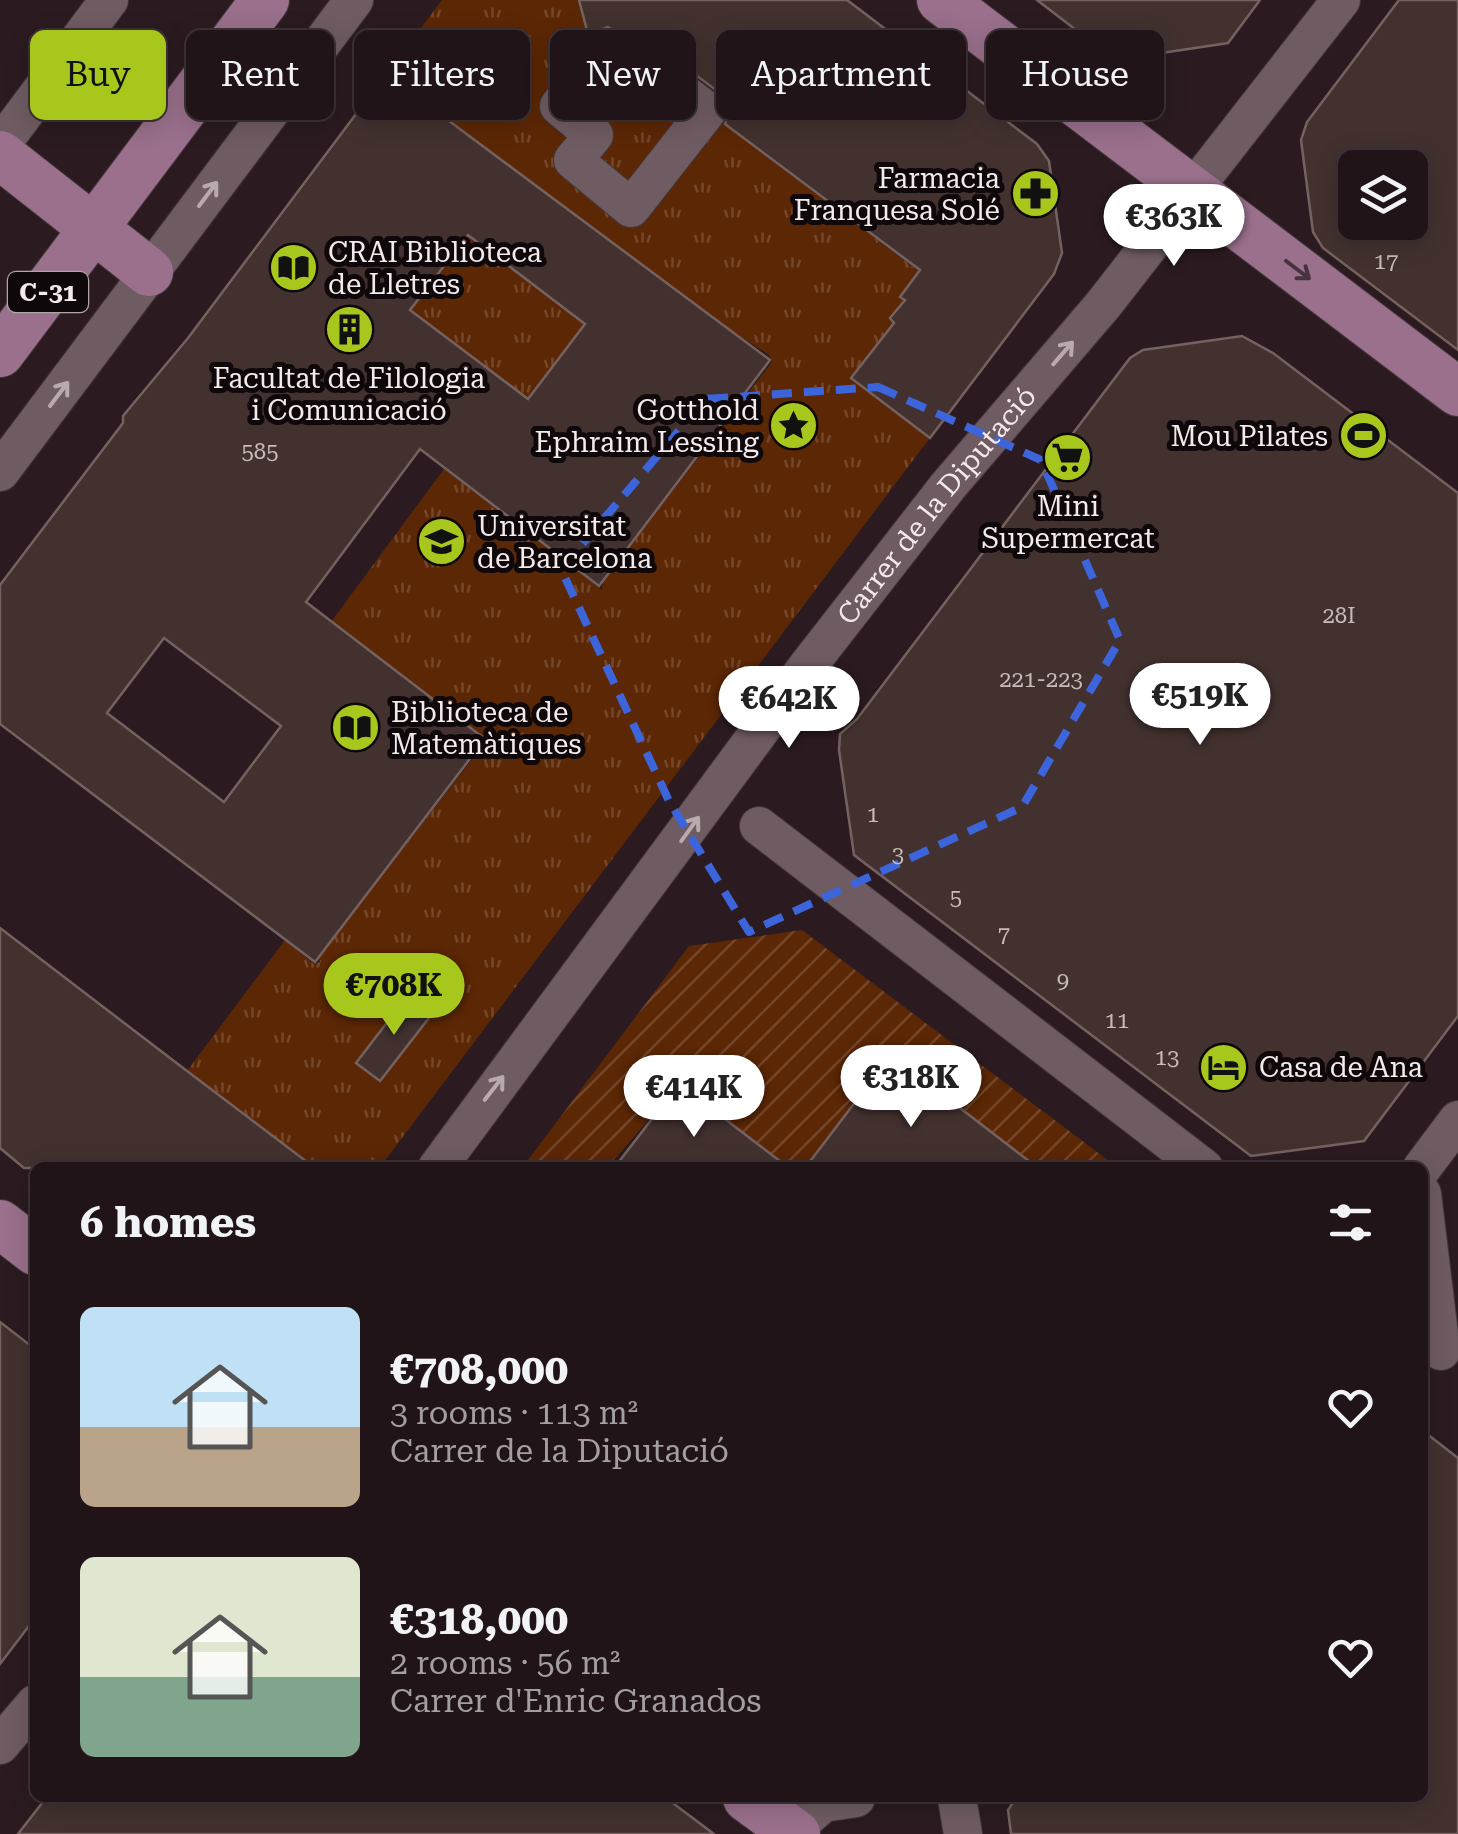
<!DOCTYPE html>
<html lang="en">
<head>
<meta charset="utf-8">
<style>
  body { margin:0; font-family:"Roboto Serif",serif; background:#281d21; color:#f1f3f6; height:100vh; display:flex; flex-direction:column; font-size:38px; white-space:nowrap }
  * { box-sizing:border-box; margin:0 }
  p { font-size:32px; color:#a29ea2 }
  .icon { flex:none; width:55px; height:55px; fill:none; stroke:currentColor; stroke-width:2; stroke-linecap:round; stroke-linejoin:round }
  .map { position:relative; flex:1; overflow:hidden }
  .details { position:absolute; left:30px; top:1162px; width:1398px; height:640px; display:flex; flex-direction:column; background:#201418; border-radius:15px; box-shadow:0 5px 25px #0003,0 0 0 2px #3d3337 }
  .details>* { flex:none }
  .top-card { position:absolute; left:30px; top:30px; width:1400px; height:90px; display:flex; gap:20px }
  .fabs { position:absolute; left:1338px; top:150px; display:grid; gap:20px }
  .fabs a { display:grid; place-items:center; width:90px; height:90px; border-radius:15px; background:#201418; box-shadow:0 5px 25px #0003,0 0 0 2px #3d3337; font-size:50px }
  .price { position:absolute; translate:-50% -85px; padding:0 22px; border-radius:35px; background:#fff; color:#222; font-size:32px; line-height:65px; filter:drop-shadow(0 2px 5px #0008) }
  .price::after { content:''; position:absolute; left:50%; top:60px; width:30px; height:22px; margin-left:-15px; background:inherit; clip-path:polygon(0 0,100% 0,50% 100%) }
  .price.on { background:#a8c71c; color:#111 }
  ul { padding:0; list-style:none }
  li { display:flex; align-items:center; gap:30px; height:250px; padding:0 50px }
  li span { display:grid; place-items:center; flex:none; width:280px; height:200px; border-radius:15px; color:#555 }
  li>.icon { margin-inline-start:auto }
  span .icon { width:120px; height:120px; fill:#fffc; stroke-width:1 }
  li b { font-size:42px }
  h2 { display:flex; justify-content:space-between; align-items:center; height:120px; padding:0 50px; font-size:42px }
  .pill { padding:0 35px; border-radius:15px; background:#201418; box-shadow:0 5px 25px #0003,0 0 0 2px #3d3337; font-size:35px; line-height:90px }
  .pill.on { background:#a8c71c; color:#111 }
  .map>svg:first-child { display:block }
</style>
</head>
<body>
<div class="map">
<svg width="1458" height="1834" viewBox="0 0 1458 1834">
  <defs>
    <pattern id="park-tufts" width="24" height="20" patternUnits="userSpaceOnUse" patternTransform="scale(2.5)"><rect width="24" height="20" fill="#5c2705"/><path d="M3 7l-1-3M5 7V3M7 7l1-3M15 17l-1-3M17 17v-4M19 17l1-3" fill="none" stroke="#74462a"/></pattern>
    <pattern id="garden-furrows" width="10" height="10" patternUnits="userSpaceOnUse" patternTransform="scale(2.5)"><rect width="10" height="10" fill="#5c2705"/><path d="M-1 1l2-2M0 10L10 0M9 11l2-2" fill="none" stroke="#74462a"/></pattern>
  </defs>
  <rect width="100%" height="100%" fill="#2b1b20"/>
  <g fill="url(#park-tufts)">
    <path d="M442 0H580L590 39 651 69 1006 337 380 1167H315L187 1071 285 940 314 964 320 962 319 957 487 740 331 622 444 469 602 590 603 581 772 362 769 355 724 326 391 78 388 71Z"/>
    <path d="M468 235 585 324 528 399 411 310Z"/>
  </g>
  <path fill="url(#garden-furrows)" d="M802 930 1117 1167H1038L891 1056 806 1165 789 1167 679 1084 608 1167 522 1168 689 946Z"/>
  <g fill="#42312f" stroke="#756260" stroke-width="2.5" fill-rule="evenodd">
    <path d="M579 0H847L1037 144 1049 161 1062 253 1054 274 930 438 851 378 894 323 890 318 905 300 900 297 920 270 725 124 729 113 721 94 664 51 643 48 608 27 588 34Z"/>
    <path d="M1037 0H1260L1228 43 1115 60Z"/>
    <path d="M1399 0H1458V350L1323 248 1313 232 1301 140 1307 122ZM1355 168H1410V222H1355Z"/>
    <path d="M386 74 770 360 599 586 420 449 306 602 485 739 315 962 0 724V585L123 423V416L188 338ZM468 235 585 324 528 399 410 310ZM164 638 281 726 224 802 107 713Z"/>
    <path d="M1242 336 1273 353 1458 493V1016L1364 1141 1251 1156 854 855 839 750 840 734 857 719 1130 358 1143 350Z"/>
    <path d="M0 928 187 1071 315 1168H24L0 1148Z"/>
    <path d="M408 995 432 1014 380 1081 356 1063Z"/>
    <path d="M891 1055 1038 1168H805Z"/>
    <path d="M679 1084 789 1168H614Z"/>
    <path d="M0 1322 35 1349V1618L0 1664Z"/>
    <path d="M1422 1430 1458 1458V1834H1011L1008 1810 1016 1798H1422Z"/>
    <path d="M46 1798H666L714 1834H18Z"/>
  </g>
  <g fill="none" stroke-linecap="round" stroke-linejoin="round">
    <defs>
      <g id="minor">
        <path d="M605 49 645 77 651 69 707 111 631 208 573 160 594 135 559 106Z"/>
        <path d="M0 146 109 0"/>
        <path d="M0 472 354 0"/>
        <path d="M759 826 1204 1168"/>
        <path id="s1" d="M437 1168 807 667 948 486 1103 305 1341 0"/>
        <path d="M1422 1168 1458 1120"/>
        <path d="M1422 1194 1441 1351"/>
        <path d="M0 1745 35 1704"/>
        <path d="M957 1798 963 1834"/>
        <path d="M788 1834 823 1803 856 1798"/>
      </g>
      <g id="major">
        <path d="M941 0 1458 392"/>
        <path d="M0 155 149 272"/>
        <path d="M0 353 265 0"/>
        <path d="M0 1224 35 1251"/>
        <path d="M747 1798 796 1834"/>
      </g>
    </defs>
    <use href="#minor" stroke="#44383c" stroke-width="40"/>
    <use href="#major" stroke="#44383c" stroke-width="50"/>
    <use href="#minor" stroke="#6f5c62" stroke-width="38"/>
    <use href="#major" stroke="#9a708c" stroke-width="48"/>
  </g>
  <defs><path id="oneway-shaft" d="M-6 0H5M1.5-3L5.5 0L1.5 3" fill="none" stroke-width="1.6" stroke-linecap="round" stroke-linejoin="round" transform="scale(2.5)"/></defs>
  <g stroke="#b8aaad">
    <use href="#oneway-shaft" transform="translate(208 194) rotate(-53)"/>
    <use href="#oneway-shaft" transform="translate(1063 353) rotate(-49)"/>
    <use href="#oneway-shaft" transform="translate(59 394) rotate(-53)"/>
    <use href="#oneway-shaft" transform="translate(690 829) rotate(-54)"/>
    <use href="#oneway-shaft" transform="translate(494 1088) rotate(-52)"/>
  </g>
  <use stroke="#47323e" href="#oneway-shaft" transform="translate(1298 270) rotate(37)"/>
  <path fill="none" stroke="#3d65db" stroke-width="8" stroke-dasharray="20 12" stroke-linejoin="round" d="M878 387 1041 460 1120 640 1022 807 749 932 669 801 561 569 706 399Z"/>
  <defs>
    <symbol id="pharmacy-disc" viewBox="-11 -11 22 22"><circle r="9.5" fill="#a8c71c" stroke="#0f080a"/><path d="M-2-6h4v4h4v4h-4v4h-4v-4h-4v-4h4Z" fill="#111"/></symbol>
    <symbol id="library-disc" viewBox="-11 -11 22 22"><circle r="9.5" fill="#a8c71c" stroke="#0f080a"/><path d="M-6-4Q-3-5.5-.7-3.5V5Q-3 3-6 4ZM6-4Q3-5.5 .7-3.5V5Q3 3 6 4Z" fill="#111"/></symbol>
    <symbol id="building-disc" viewBox="-11 -11 22 22"><circle r="9.5" fill="#a8c71c" stroke="#0f080a"/><path d="M-4-6H4V6H1V3H-1V6H-4ZM-2.5-4.3h1.7v1.8h-1.7ZM.8-4.3h1.7v1.8H.8ZM-2.5-1h1.7V.8h-1.7ZM.8-1h1.7V.8H.8Z" fill="#111"/></symbol>
    <symbol id="sight-disc" viewBox="-11 -11 22 22"><circle r="9.5" fill="#a8c71c" stroke="#0f080a"/><path d="M0-6L1.8-2.2L6-1.7L2.9 1.2L3.7 5.4L0 3.3L-3.7 5.4L-2.9 1.2L-6-1.7L-1.8-2.2Z" fill="#111"/></symbol>
    <symbol id="stadium-disc" viewBox="-11 -11 22 22"><circle r="9.5" fill="#a8c71c" stroke="#0f080a"/><path d="M0-5a6.5 5 0 1 0 0 10a6.5 5 0 1 0 0-10ZM-3.5-1.8h7v3.6h-7Z" fill="#111"/></symbol>
    <symbol id="supermarket-disc" viewBox="-11 -11 22 22"><circle r="9.5" fill="#a8c71c" stroke="#0f080a"/><path d="M-6-5.5h2.5l.6 2H6L4.5 2H-2.5L-4.4-4H-6ZM-1.5 3.2a1.3 1.3 0 1 0 .1 0ZM3 3.2a1.3 1.3 0 1 0 .1 0Z" fill="#111"/></symbol>
    <symbol id="university-disc" viewBox="-11 -11 22 22"><circle r="9.5" fill="#a8c71c" stroke="#0f080a"/><path d="M0-5L7-2L0 1L-7-2ZM-4 1L0 2.5L4 1V4Q0 6-4 4Z" fill="#111"/></symbol>
    <symbol id="hotel-disc" viewBox="-11 -11 22 22"><circle r="9.5" fill="#a8c71c" stroke="#0f080a"/><path d="M-6-4.5h1.5V1H6V5H4.5V3h-9V5H-6ZM-4 0a1.8 1.8 0 1 1 3.6 0ZM.5 0V-2.5h3Q6-2.5 6 0Z" fill="#111"/></symbol>
  </defs>
  <g fill-rule="evenodd">
    <use href="#pharmacy-disc" x="1008" y="166" width="55" height="55"/>
    <use href="#library-disc" x="266" y="240" width="55" height="55"/>
    <use href="#building-disc" x="322" y="302" width="55" height="55"/>
    <use href="#sight-disc" x="766" y="398" width="55" height="55"/>
    <use href="#stadium-disc" x="1336" y="408" width="55" height="55"/>
    <use href="#supermarket-disc" x="1040" y="430" width="55" height="55"/>
    <use href="#university-disc" x="414" y="514" width="55" height="55"/>
    <use href="#library-disc" x="328" y="700" width="55" height="55"/>
    <use href="#hotel-disc" x="1196" y="1040" width="55" height="55"/>
  </g>
  <g text-anchor="middle" stroke-width="10" stroke-linejoin="round" paint-order="stroke">
    <g font-size="22" fill="#c8bbbc">
      <text x="1386" y="269">17</text>
      <text x="260" y="459">585</text>
      <text x="1339" y="623">28I</text>
      <text x="1041" y="687">221-223</text>
      <text x="873" y="822">1</text>
      <text x="898" y="862">3</text>
      <text x="956" y="905">5</text>
      <text x="1004" y="942">7</text>
      <text x="1063" y="988">9</text>
      <text x="1117" y="1028">11</text>
      <text x="1167" y="1065">13</text>
    </g>
    <rect fill="#0f080a" stroke="#afa6a8" stroke-width="2.5" x="8" y="272" width="80" height="40" rx="8"/>
    <g font-size="25" font-weight="bold" fill="#f4e9eb">
      <text x="48" y="301">C-31</text>
    </g>
    <g font-size="28" fill="#f4e9eb" stroke="#0f080a" text-anchor="start">
      <text x="1000" y="188" text-anchor="end">Farmacia<tspan x="1000" dy="32">Franquesa Solé</tspan></text>
      <text x="328" y="262">CRAI Biblioteca<tspan x="328" dy="32">de Lletres</tspan></text>
      <text x="349" y="388" text-anchor="middle">Facultat de Filologia<tspan x="349" dy="32">i Comunicació</tspan></text>
      <text x="759" y="420" text-anchor="end">Gotthold<tspan x="759" dy="32">Ephraim Lessing</tspan></text>
      <text x="1328" y="446" text-anchor="end">Mou Pilates</text>
      <text x="1068" y="516" text-anchor="middle">Mini<tspan x="1068" dy="32">Supermercat</tspan></text>
      <text x="477" y="536">Universitat<tspan x="477" dy="32">de Barcelona</tspan></text>
      <text x="391" y="722">Biblioteca de<tspan x="391" dy="32">Matemàtiques</tspan></text>
      <text x="1259" y="1077">Casa de Ana</text>
    </g>
    <g font-size="28" fill="#f4e9eb" stroke="#0f080a">
      <text dy="10" stroke="none"><textPath href="#s1" startOffset="830">Carrer de la Diputació</textPath></text>
    </g>
  </g>
</svg>
<div class="fabs">
<a><svg class="icon" aria-label="layers" viewBox="0 0 24 24"><path d="M12 4l9 5-9 5-9-5zM3 14l9 5 9-5"/></svg></a>
</div>
<b class="price" style="left:1174px;top:269px">€363K</b>
<b class="price" style="left:1200px;top:748px">€519K</b>
<b class="price" style="left:789px;top:751px">€642K</b>
<b class="price on" style="left:394px;top:1038px">€708K</b>
<b class="price" style="left:911px;top:1130px">€318K</b>
<b class="price" style="left:694px;top:1140px">€414K</b>
<div class="top-card">
<a class="pill on">Buy</a>
<a class="pill">Rent</a>
<a class="pill">Filters</a>
<a class="pill">New</a>
<a class="pill">Apartment</a>
<a class="pill">House</a>
</div>
<section class="details">
<h2>6 homes<svg class="icon" aria-label="filters" viewBox="0 0 24 24"><path d="M4 7h16M4 17h16"/><circle cx="9" cy="7" r="2"/><circle cx="15" cy="17" r="2"/></svg></h2>
<ul>
<li><span style="background:linear-gradient(#bfe0f5 60%,#b9a48a 0)"><svg class="icon" aria-label="home" viewBox="0 0 24 24"><path d="M3 11l9-7 9 7M6 9v11h12V9"/></svg></span><div><b>€708,000</b><p>3 rooms · 113 m²</p><p>Carrer de la Diputació</p></div><svg class="icon" aria-label="heart" viewBox="0 0 24 24"><path d="M12 20l-8-8c-3-5 5-10 8-4 3-6 11-1 8 4z"/></svg></li>
<li><span style="background:linear-gradient(#dfe7d0 60%,#7fa58c 0)"><svg class="icon" aria-label="home" viewBox="0 0 24 24"><path d="M3 11l9-7 9 7M6 9v11h12V9"/></svg></span><div><b>€318,000</b><p>2 rooms · 56 m²</p><p>Carrer d'Enric Granados</p></div><svg class="icon" aria-label="heart" viewBox="0 0 24 24"><path d="M12 20l-8-8c-3-5 5-10 8-4 3-6 11-1 8 4z"/></svg></li>
</ul>
</section>
</div>
</body>
</html>
